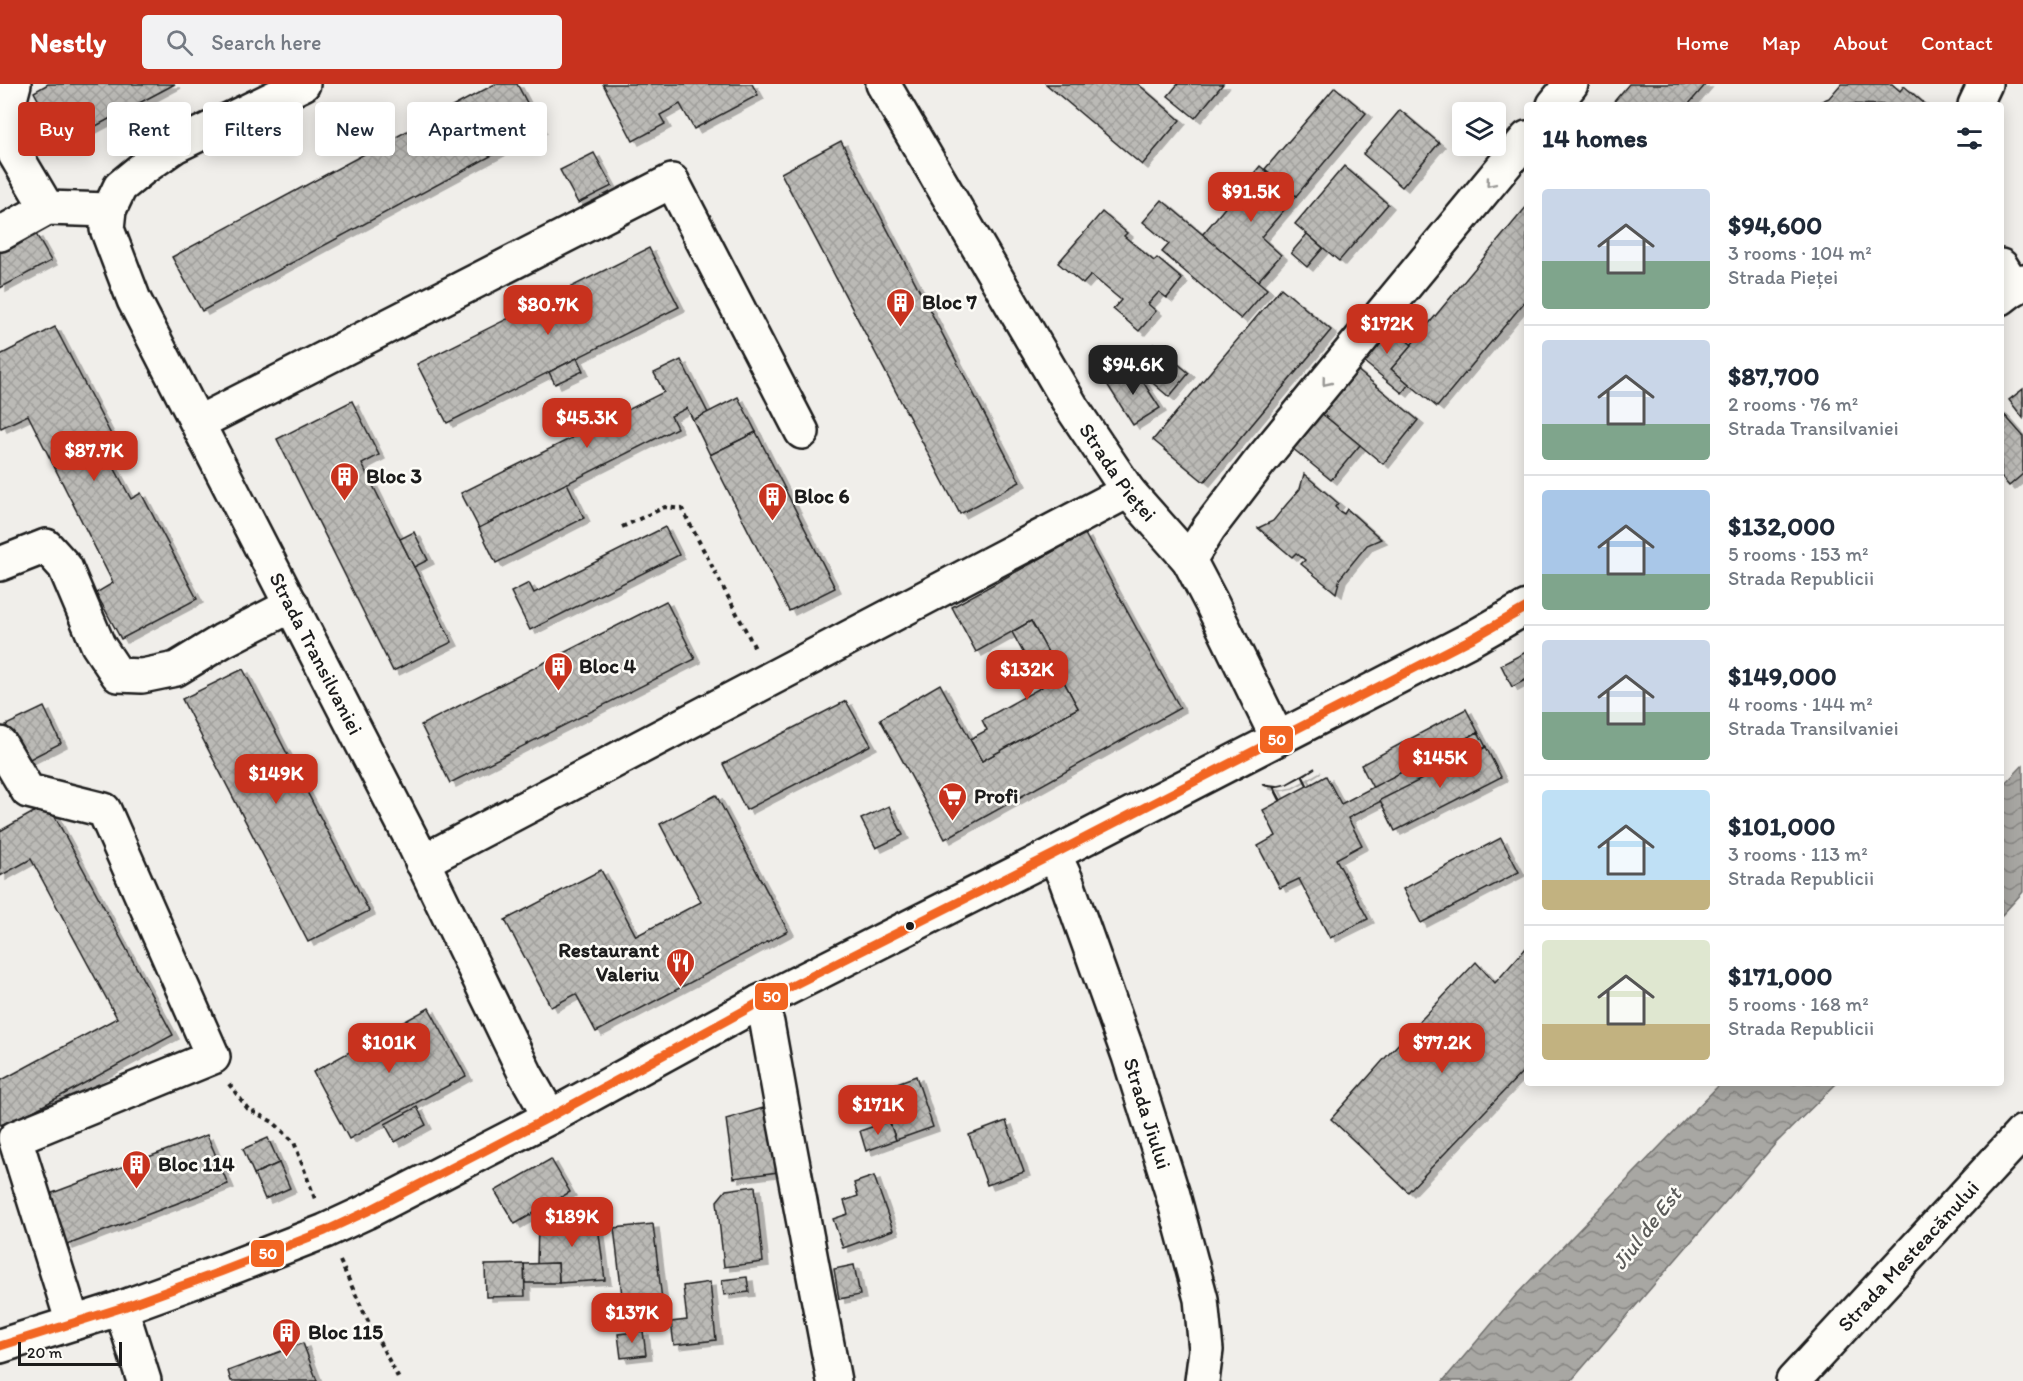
<!DOCTYPE html>
<html lang="en">
<head>
<meta charset="utf-8">
<style>
  body { margin:0; font-family:Itim,sans-serif; background:#f2f2f3; color:#1f2937; height:100vh; display:flex; flex-direction:column; font-size:22px; white-space:nowrap }
  * { box-sizing:border-box; margin:0 }
  p { font-size:20px; color:#747a83 }
  .icon { flex:none; width:33px; height:33px; fill:none; stroke:currentColor; stroke-width:2; stroke-linecap:round; stroke-linejoin:round }
  .map { position:relative; flex:1; overflow:hidden }
  .sheet { position:absolute; left:1524px; top:18px; width:480px; height:984px; display:flex; flex-direction:column; background:#fff; border-radius:6px; box-shadow:0 3px 15px #0003 }
  .sheet>* { flex:none }
  .banner { position:absolute; left:18px; top:18px; width:570px; height:54px; display:flex; gap:12px }
  .fabs { position:absolute; left:1452px; top:18px; display:grid; gap:12px }
  .fabs a { display:grid; place-items:center; width:54px; height:54px; border-radius:6px; background:#fff; box-shadow:0 3px 15px #0003; font-size:30px }
  .scale { position:absolute; left:18px; bottom:15px; width:104px; box-sizing:border-box; padding-left:6px; border:3px solid #1c1c1c; border-top:0; font-size:16px; line-height:21px; white-space:nowrap; color:#1c1c1c; -webkit-text-stroke:4px #fdfcf7; paint-order:stroke }
  .price { position:absolute; translate:-50% -51px; padding:0 14px; border-radius:12px; background:#c8321e; color:#fff; font-size:20px; line-height:39px; filter:drop-shadow(0 2px 3px #0008) }
  .price::after { content:''; position:absolute; left:50%; top:36px; width:18px; height:14px; margin-left:-9px; background:inherit; clip-path:polygon(0 0,100% 0,50% 100%) }
  .price.active { background:#222; color:#fff }
  ul { padding:0; list-style:none }
  li { display:flex; align-items:center; gap:18px; height:150px; padding:0 18px }
  li+li { border-top:2px solid #e0e1e3 }
  li span { display:grid; place-items:center; flex:none; width:168px; height:120px; border-radius:6px; color:#555 }
  li>.icon { margin-inline-start:auto }
  span .icon { width:72px; height:72px; fill:#fffc; stroke-width:1 }
  li b { font-size:26px }
  h2 { display:flex; justify-content:space-between; align-items:center; height:72px; padding:0 18px; font-size:26px }
  .pill { padding:0 21px; border-radius:6px; background:#fff; box-shadow:0 3px 15px #0003; font-size:21px; line-height:54px }
  .pill.active { background:#c8321e; color:#fff }
  header { display:flex; align-items:center; gap:36px; box-sizing:border-box; height:84px; padding:0 30px; background:#c8321e; color:#fff }
  header strong { font-size:28px }
  nav { display:flex; gap:33px; margin-inline-start:auto; font-size:21px }
  .search { width:420px; height:54px; background:#f2f2f3; display:flex; align-items:center; gap:15px; box-sizing:border-box; padding:0 21px; border-radius:6px; color:#747a83; font-size:22px }
  .map>svg:first-child { display:block }
</style>
</head>
<body>
<header>
<strong>Nestly</strong>
<div class="search"><svg class="icon" aria-label="search" viewBox="0 0 24 24"><circle cx="10" cy="10" r="6"/><path d="M15 15l6 6"/></svg>Search here</div>
<nav><a>Home</a><a>Map</a><a>About</a><a>Contact</a></nav>
</header>
<div class="map">
<svg width="2023" height="1297" viewBox="0 0 2023 1297">
  <defs>
    <pattern id="water-waves" width="16" height="10" patternUnits="userSpaceOnUse" patternTransform="scale(1.5)"><rect width="16" height="10" fill="#a8a7a3"/><path d="M0 5q4-4 8 0t8 0" fill="none" stroke="#888784"/></pattern>
    <pattern id="building-cross-hatch" width="8" height="8" patternUnits="userSpaceOnUse" patternTransform="scale(1.5)"><rect width="8" height="8" fill="#bbbab6"/><path d="M0 0l8 8M0 8l8-8" fill="none" stroke="#a09f9c"/></pattern>
    <filter id="shadow"><feDropShadow dx="6" dy="4" stdDeviation="0" flood-color="#0004"/></filter>
  </defs>
  <rect width="100%" height="100%" fill="#f0eeea"/>
  <filter id="ink" filterUnits="userSpaceOnUse"><feTurbulence type="fractalNoise" baseFrequency=".0167" numOctaves="2"/><feDisplacementMap in="SourceGraphic" scale="12" xChannelSelector="R" yChannelSelector="G"/><feConvolveMatrix kernelMatrix="1 2 1 2 8 2 1 2 1" color-interpolation-filters="sRGB"/></filter>
  <g filter="url(#ink)">
    <g fill="url(#water-waves)" stroke="#706f6d" stroke-width="1.5">
      <path d="M2023 681V808L2001 832V704Z"/>
      <path d="M1721 999H1837L1776 1059 1571 1297H1443L1517 1210Z"/>
    </g>
    <g fill="url(#building-cross-hatch)" stroke="#1c1c1c" stroke-width="1.5" fill-rule="evenodd" filter="url(#shadow)">
      <path d="M48 0H175L62 60 34 8Z"/>
      <path d="M495 0H517L541 45 202 227 172 173Z"/>
      <path d="M603 0H752L758 11 694 45 680 20 660 31 665 40 633 57Z"/>
      <path d="M1046 0H1138L1180 36 1142 81Z"/>
      <path d="M1178 0H1223L1195 34 1168 12Z"/>
      <path d="M1629 0H1706L1688 21H1611Z"/>
      <path d="M1841 0H1892L1900 7 1904 2 1926 21 1815 20 1829 14Z"/>
      <path d="M1335 3 1366 29 1296 112 1265 85Z"/>
      <path d="M1400 26 1439 59 1402 103 1363 70Z"/>
      <path d="M841 57 1020 398 960 430 781 89Z"/>
      <path d="M594 69 612 102 578 119 560 86Z"/>
      <path d="M1260 82 1296 112 1261 153 1281 171 1258 197 1202 151Z"/>
      <path d="M1344 82 1388 120 1339 177 1295 140Z"/>
      <path d="M1162 116 1267 205 1241 235 1162 168 1169 160 1143 138Z"/>
      <path d="M1527 122V215L1437 323 1391 285Z"/>
      <path d="M1102 128 1127 149 1124 152 1154 177 1157 174 1182 195 1167 214 1159 208 1148 220 1156 227 1139 247 1113 225 1121 216 1091 191 1083 200 1058 179Z"/>
      <path d="M36 150 51 177 0 204V167Z"/>
      <path d="M1307 150 1323 164 1307 183 1291 169Z"/>
      <path d="M649 164 679 223 447 339 417 280Z"/>
      <path d="M541 203 547 215 520 229 513 216Z"/>
      <path d="M1281 204 1331 246 1204 398 1153 356Z"/>
      <path d="M1386 239 1412 261 1391 285 1409 300 1402 309 1358 273Z"/>
      <path d="M55 243 119 366 108 372 131 415 141 409 197 515 121 555 96 509 113 499 28 331 1 344 0 342V271Z"/>
      <path d="M1154 260 1189 289 1169 313 1134 283Z"/>
      <path d="M577 274 583 287 555 300 549 288Z"/>
      <path d="M681 276 708 329 693 336 687 324 671 332 677 344 479 444 461 409 664 308 654 289Z"/>
      <path d="M1351 281 1418 336 1383 380 1315 324Z"/>
      <path d="M1134 284 1160 324 1133 341 1107 300Z"/>
      <path d="M2023 305V334L2009 316Z"/>
      <path d="M738 313 756 348 710 371 693 336Z"/>
      <path d="M352 317 379 371 362 380 452 558 393 587 277 355Z"/>
      <path d="M1315 324 1360 361 1331 396 1286 359Z"/>
      <path d="M2001 327 2023 352V390L2009 402 2001 393Z"/>
      <path d="M756 348 835 504 789 527 710 371Z"/>
      <path d="M1304 390 1338 419 1335 423 1339 427 1344 430 1347 425 1381 455 1367 461 1340 494 1336 509 1301 480 1305 476 1296 469 1292 473 1258 444 1273 437 1286 421 1300 405Z"/>
      <path d="M567 399 584 434 496 479 479 444Z"/>
      <path d="M665 443 679 471 530 546 511 508 529 499 534 509Z"/>
      <path d="M414 448 428 476 414 483 400 455Z"/>
      <path d="M1085 450 1180 624 945 755 880 635 940 600 982 677 1078 624 1031 537 976 568 952 523Z"/>
      <path d="M666 517 695 575 450 699 421 641Z"/>
      <path d="M1031 537 1078 624 982 677 970 655 987 646 982 636 1042 603 1012 548Z"/>
      <path d="M1526 568 1527 595 1512 603 1501 581Z"/>
      <path d="M243 585 369 827 308 858 182 615Z"/>
      <path d="M846 617 871 661 746 726 723 680Z"/>
      <path d="M44 623 61 659 24 678 6 641Z"/>
      <path d="M1466 625 1478 648 1373 704 1361 681Z"/>
      <path d="M1478 648 1486 663 1348 734 1362 761 1336 775 1368 835 1330 854 1299 795 1280 804 1258 762 1276 752 1263 726 1280 717 1273 703 1266 702 1262 700 1279 702 1287 700 1315 684 1303 692 1308 702 1326 692 1341 720ZM1302 692 1307 702 1281 716 1274 703 1287 700Z"/>
      <path d="M1486 663 1501 693 1395 747 1380 716Z"/>
      <path d="M716 711 788 847 596 948 576 910 551 923 505 836 601 786 636 852 701 818 660 740Z"/>
      <path d="M48 720 173 951 24 1032 0 1041V997L117 934 31 775 0 792V747Z"/>
      <path d="M889 722 903 751 876 764 861 735Z"/>
      <path d="M1501 754 1519 788 1421 839 1403 805Z"/>
      <path d="M1527 863V983L1408 1108 1331 1035 1386 973 1476 878 1495 899Z"/>
      <path d="M429 924 466 992 349 1055 313 988Z"/>
      <path d="M916 992 933 1043 896 1056 878 1006Z"/>
      <path d="M770 1022 778 1088 734 1094 726 1035Z"/>
      <path d="M417 1023 426 1041 395 1058 385 1040Z"/>
      <path d="M889 1037 896 1056 866 1067 860 1047Z"/>
      <path d="M1006 1037 1024 1088 987 1101 969 1051Z"/>
      <path d="M207 1051 228 1100 67 1161 47 1111Z"/>
      <path d="M268 1054 279 1079 254 1090 243 1065Z"/>
      <path d="M551 1075 570 1108 515 1140 495 1107Z"/>
      <path d="M279 1079 290 1104 265 1115 254 1090Z"/>
      <path d="M874 1092 893 1146 843 1164 833 1135 848 1130 844 1117 858 1112 854 1099Z"/>
      <path d="M755 1102 763 1178 724 1183 717 1117 726 1106Z"/>
      <path d="M596 1127 605 1196 559 1199 558 1179 537 1180 538 1140Z"/>
      <path d="M653 1140 662 1216 623 1220 614 1144Z"/>
      <path d="M558 1179 559 1199H525L524 1180Z"/>
      <path d="M524 1180 525 1212 486 1213 485 1181Z"/>
      <path d="M854 1181 860 1211 839 1215 834 1185Z"/>
      <path d="M747 1193 749 1208 724 1211 722 1196Z"/>
      <path d="M710 1198 716 1256 674 1261 671 1238 687 1236 683 1202Z"/>
      <path d="M643 1247 646 1271 621 1274 618 1250Z"/>
      <path d="M303 1259 317 1297H231L228 1287Z"/>
    </g>
    <g fill="none" stroke-linecap="round" stroke-linejoin="round">
      <defs>
        <g id="minor">
          <path d="M14 0 8 23 15 70 47 124"/>
          <path id="s1" d="M303 0 175 62 142 85 120 103 109 126 107 145 134 216 415 762 526 991 550 1033"/>
          <path id="s2" d="M883 0 1073 325 1128 407 1189 476 1211 518 1277 653"/>
          <path d="M1554 21 1571 0"/>
          <path d="M1975 21 1985 0"/>
          <path d="M0 150 47 124 109 126"/>
          <path d="M2001 182 2015 204"/>
          <path d="M198 339 672 97 802 348"/>
          <path d="M1189 476 1209 444 1258 380 1527 54"/>
          <path d="M0 480 46 462 65 483 98 561 118 591 142 592 176 585 222 557 292 521"/>
          <path d="M0 660 28 707 104 726 213 973 15 1054 73 1239"/>
          <path id="s3" d="M1054 770 1066 796 1129 972 1173 1111 1201 1215 1206 1266 1202 1297"/>
          <path d="M422 778 1128 407"/>
          <path d="M760 918 767 939 784 1034 834 1297"/>
          <path d="M121 1224 144 1297"/>
          <path id="s4" d="M1793 1297 2023 1048"/>
        </g>
        <g id="major">
          <path d="M2001 214 2023 197"/>
          <path d="M0 1262 121 1224 220 1188 325 1147 366 1128 550 1033 760 918 1054 770 1473 554 1527 523"/>
        </g>
      </defs>
      <use href="#minor" stroke="#1c1c1c" stroke-width="38"/>
      <use href="#major" stroke="#1c1c1c" stroke-width="38"/>
      <g stroke="#1c1c1c" stroke-width="4" stroke-dasharray="4.5 4.5" stroke-linecap="butt">
        <path d="M622 443 665 423 682 425 756 566"/>
        <path d="M229 1000 248 1025 273 1038 294 1058 315 1115"/>
        <path d="M340 1177 367 1235 400 1297"/>
      </g>
      <use href="#minor" stroke="#fdfcf7" stroke-width="33"/>
      <use href="#major" stroke="#fdfcf7" stroke-width="33"/>
      <defs>
        <path id="bus-1" d="M0 1262 121 1224 220 1188 325 1147 366 1128 550 1033 760 918 1054 770 1473 554 1527 523"/>
      </defs>
      <use href="#bus-1" stroke="#fdfcf7" stroke-width="14"/>
      <use href="#bus-1" stroke="#f26522" stroke-width="9"/>
    </g>
    <defs><path id="oneway-chevron" d="M-2-3.5L2.5 0L-2 3.5" fill="none" stroke-width="1.6" stroke-linecap="round" stroke-linejoin="round" transform="scale(1.5)"/></defs>
    <g stroke="#989794">
      <use href="#oneway-chevron" transform="translate(1490 99) rotate(130)"/>
      <use href="#oneway-chevron" transform="translate(1326 298) rotate(129)"/>
    </g>
  </g>
  <defs>
    <symbol id="building-pin" viewBox="-11 -11 22 30"><path d="M0 17L-7.5 6A9.5 9.5 0 1 1 7.5 6Z" fill="#c8321e" stroke="#fdfcf7"/><path d="M-4-6H4V6H1V3H-1V6H-4ZM-2.5-4.3h1.7v1.8h-1.7ZM.8-4.3h1.7v1.8H.8ZM-2.5-1h1.7V.8h-1.7ZM.8-1h1.7V.8H.8Z" fill="#fff"/></symbol>
    <symbol id="supermarket-pin" viewBox="-11 -11 22 30"><path d="M0 17L-7.5 6A9.5 9.5 0 1 1 7.5 6Z" fill="#c8321e" stroke="#fdfcf7"/><path d="M-6-5.5h2.5l.6 2H6L4.5 2H-2.5L-4.4-4H-6ZM-1.5 3.2a1.3 1.3 0 1 0 .1 0ZM3 3.2a1.3 1.3 0 1 0 .1 0Z" fill="#fff"/></symbol>
    <symbol id="restaurant-pin" viewBox="-11 -11 22 30"><path d="M0 17L-7.5 6A9.5 9.5 0 1 1 7.5 6Z" fill="#c8321e" stroke="#fdfcf7"/><path d="M-5-6h1v4h1v-4h1v4h1v-4h1v5L-1.5 .5V6h-2V.5L-5-1ZM5-6V6H3V1.5H1.5Q1.5-4 5-6Z" fill="#fff"/></symbol>
  </defs>
  <g fill-rule="evenodd">
    <use href="#building-pin" x="884" y="202" width="33" height="45"/>
    <use href="#building-pin" x="328" y="376" width="33" height="45"/>
    <use href="#building-pin" x="756" y="396" width="33" height="45"/>
    <use href="#building-pin" x="542" y="566" width="33" height="45"/>
    <use href="#supermarket-pin" x="936" y="696" width="33" height="45"/>
    <use href="#restaurant-pin" x="664" y="862" width="33" height="45"/>
    <use href="#building-pin" x="120" y="1064" width="33" height="45"/>
    <use href="#building-pin" x="270" y="1232" width="33" height="45"/>
  </g>
  <circle fill="#1c1c1c" stroke="#fdfcf7" stroke-width="2" cx="910" cy="842" r="5"/>
  <g text-anchor="middle" stroke-width="5" stroke-linejoin="round" paint-order="stroke">
    <g font-size="21" font-weight="bold" fill="#1c1c1c" stroke="#fdfcf7" text-anchor="start">
      <text x="922" y="225">Bloc 7</text>
      <text x="366" y="399">Bloc 3</text>
      <text x="794" y="419">Bloc 6</text>
      <text x="579" y="589">Bloc 4</text>
      <text x="974" y="719">Profi</text>
      <text x="659" y="873" text-anchor="end">Restaurant<tspan x="659" dy="24">Valeriu</tspan></text>
      <text x="158" y="1087">Bloc 114</text>
      <text x="308" y="1255">Bloc 115</text>
    </g>
    <g font-size="21" fill="#1c1c1c" stroke="#fdfcf7">
      <text dy="7" stroke="none"><textPath href="#s2" startOffset="454">Strada Pieței</textPath></text>
      <text dy="7" stroke="none"><textPath href="#s1" startOffset="729">Strada Transilvaniei</textPath></text>
      <text dy="7" stroke="none"><textPath href="#s3" startOffset="276">Strada Jiului</textPath></text>
      <text dy="7" stroke="none"><textPath href="#s4" startOffset="170">Strada Mesteacănului</textPath></text>
    </g>
    <g font-size="22" font-style="italic" fill="#5b5b59" stroke="#fdfcf7">
      <text transform="translate(1646 1144) rotate(-52)" y="8">Jiul de Est</text>
    </g>
  </g>
  <g stroke="#fdfcf7" stroke-width="2">
    <rect x="1259" y="641" width="35" height="29" rx="6" fill="#f26522"/>
    <rect x="754" y="898" width="35" height="29" rx="6" fill="#f26522"/>
    <rect x="250" y="1155" width="35" height="29" rx="6" fill="#f26522"/>
  </g>
  <g font-size="16" text-anchor="middle" font-weight="bold" fill="#fff">
    <text x="1277" y="661">50</text>
    <text x="772" y="918">50</text>
    <text x="268" y="1175">50</text>
  </g>
</svg>
<div class="fabs">
<a><svg class="icon" aria-label="layers" viewBox="0 0 24 24"><path d="M12 4l9 5-9 5-9-5zM3 14l9 5 9-5"/></svg></a>
</div>
<div class="scale">20 m</div>
<b class="price" style="left:1251px;top:139px">$91.5K</b>
<b class="price" style="left:548px;top:252px">$80.7K</b>
<b class="price" style="left:1387px;top:271px">$172K</b>
<b class="price active" style="left:1133px;top:312px">$94.6K</b>
<b class="price" style="left:587px;top:365px">$45.3K</b>
<b class="price" style="left:94px;top:398px">$87.7K</b>
<b class="price" style="left:1027px;top:617px">$132K</b>
<b class="price" style="left:1440px;top:705px">$145K</b>
<b class="price" style="left:276px;top:721px">$149K</b>
<b class="price" style="left:389px;top:990px">$101K</b>
<b class="price" style="left:1442px;top:990px">$77.2K</b>
<b class="price" style="left:878px;top:1052px">$171K</b>
<b class="price" style="left:572px;top:1164px">$189K</b>
<b class="price" style="left:632px;top:1260px">$137K</b>
<div class="banner">
<a class="pill active">Buy</a>
<a class="pill">Rent</a>
<a class="pill">Filters</a>
<a class="pill">New</a>
<a class="pill">Apartment</a>
</div>
<section class="sheet">
<h2>14 homes<svg class="icon" aria-label="filters" viewBox="0 0 24 24"><path d="M4 7h16M4 17h16"/><circle cx="9" cy="7" r="2"/><circle cx="15" cy="17" r="2"/></svg></h2>
<ul>
<li><span style="background:linear-gradient(#c9d6e8 60%,#7fa58c 0)"><svg class="icon" aria-label="home" viewBox="0 0 24 24"><path d="M3 11l9-7 9 7M6 9v11h12V9"/></svg></span><div><b>$94,600</b><p>3 rooms · 104 m²</p><p>Strada Pieței</p></div></li>
<li><span style="background:linear-gradient(#c9d6e8 70%,#7fa58c 0)"><svg class="icon" aria-label="home" viewBox="0 0 24 24"><path d="M3 11l9-7 9 7M6 9v11h12V9"/></svg></span><div><b>$87,700</b><p>2 rooms · 76 m²</p><p>Strada Transilvaniei</p></div></li>
<li><span style="background:linear-gradient(#a9c7e8 70%,#7fa58c 0)"><svg class="icon" aria-label="home" viewBox="0 0 24 24"><path d="M3 11l9-7 9 7M6 9v11h12V9"/></svg></span><div><b>$132,000</b><p>5 rooms · 153 m²</p><p>Strada Republicii</p></div></li>
<li><span style="background:linear-gradient(#c9d6e8 60%,#7fa58c 0)"><svg class="icon" aria-label="home" viewBox="0 0 24 24"><path d="M3 11l9-7 9 7M6 9v11h12V9"/></svg></span><div><b>$149,000</b><p>4 rooms · 144 m²</p><p>Strada Transilvaniei</p></div></li>
<li><span style="background:linear-gradient(#bfe0f5 75%,#c2b280 0)"><svg class="icon" aria-label="home" viewBox="0 0 24 24"><path d="M3 11l9-7 9 7M6 9v11h12V9"/></svg></span><div><b>$101,000</b><p>3 rooms · 113 m²</p><p>Strada Republicii</p></div></li>
<li><span style="background:linear-gradient(#dfe7d0 70%,#c2b280 0)"><svg class="icon" aria-label="home" viewBox="0 0 24 24"><path d="M3 11l9-7 9 7M6 9v11h12V9"/></svg></span><div><b>$171,000</b><p>5 rooms · 168 m²</p><p>Strada Republicii</p></div></li>
</ul>
</section>
</div>
</body>
</html>
